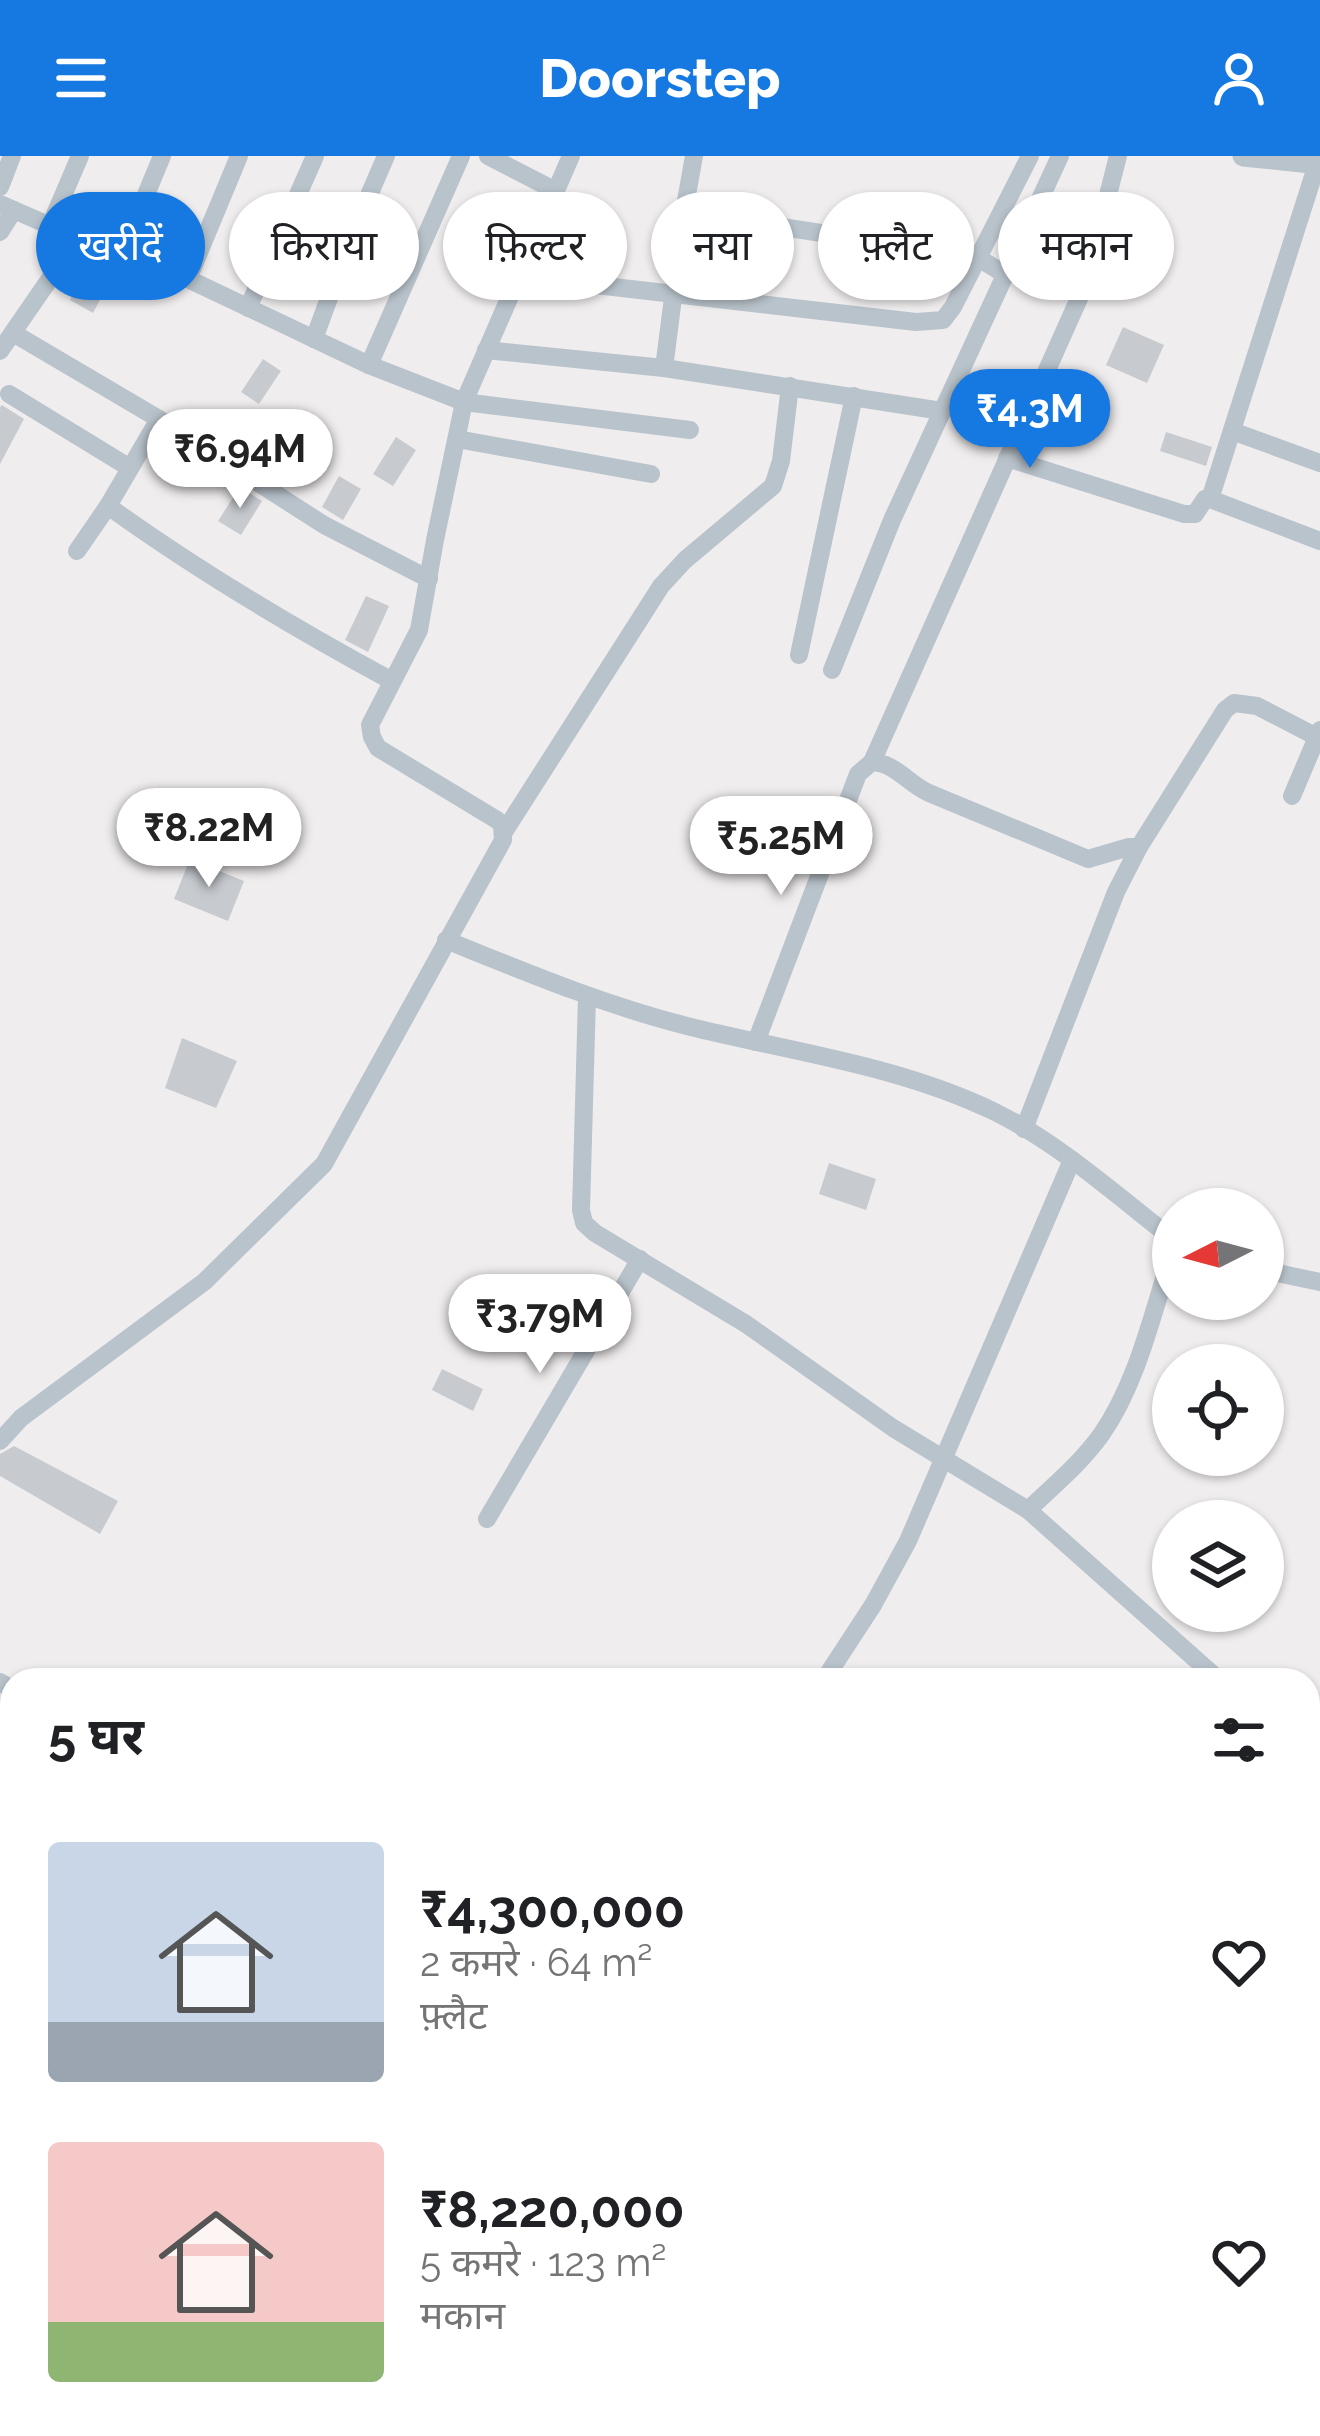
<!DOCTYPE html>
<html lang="hi">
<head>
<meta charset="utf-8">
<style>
  body { margin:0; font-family:Raleway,"Noto Sans Devanagari",sans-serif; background:#f6f6f6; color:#202124; height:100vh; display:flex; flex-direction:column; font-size:45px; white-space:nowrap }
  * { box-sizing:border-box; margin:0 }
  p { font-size:39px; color:#757577 }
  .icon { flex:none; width:66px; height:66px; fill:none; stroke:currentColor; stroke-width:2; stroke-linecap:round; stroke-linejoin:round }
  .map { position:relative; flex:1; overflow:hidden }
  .panel { position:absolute; left:0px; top:1512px; width:1320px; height:768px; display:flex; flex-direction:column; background:#fff; border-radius:36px 36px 0 0; box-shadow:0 3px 9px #0004 }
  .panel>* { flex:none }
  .hud { position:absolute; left:36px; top:36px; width:1248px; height:108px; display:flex; gap:24px }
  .needle { width:78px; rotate:264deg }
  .fabs { position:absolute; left:1152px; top:1032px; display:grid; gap:24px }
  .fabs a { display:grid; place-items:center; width:132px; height:132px; border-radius:50%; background:#fff; box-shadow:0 3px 9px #0004; font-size:60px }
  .price { position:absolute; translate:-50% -102px; padding:0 27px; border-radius:42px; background:#fff; color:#222; font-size:39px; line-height:78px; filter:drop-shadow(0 3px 6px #0008) }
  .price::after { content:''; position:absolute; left:50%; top:72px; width:36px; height:27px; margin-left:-18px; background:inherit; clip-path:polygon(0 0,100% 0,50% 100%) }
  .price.selected { background:#1679e1; color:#fff }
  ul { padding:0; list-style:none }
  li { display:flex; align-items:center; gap:36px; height:300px; padding:0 48px }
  li span { display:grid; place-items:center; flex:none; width:336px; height:240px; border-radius:12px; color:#555 }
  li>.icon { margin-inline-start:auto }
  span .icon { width:144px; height:144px; fill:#fffc; stroke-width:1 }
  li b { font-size:51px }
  h2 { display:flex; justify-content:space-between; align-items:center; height:144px; padding:0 48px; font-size:51px }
  .chip { padding:0 42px; border-radius:54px; background:#fff; box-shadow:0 3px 9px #0004; font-size:42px; line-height:108px }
  .chip.selected { background:#1679e1; color:#fff }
  header { display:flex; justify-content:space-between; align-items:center; height:156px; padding:0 48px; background:#1679e1; color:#fff; font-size:54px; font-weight:800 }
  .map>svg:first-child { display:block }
</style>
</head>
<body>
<header><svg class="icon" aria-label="menu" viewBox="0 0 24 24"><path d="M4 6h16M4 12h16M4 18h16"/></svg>Doorstep<svg class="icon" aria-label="person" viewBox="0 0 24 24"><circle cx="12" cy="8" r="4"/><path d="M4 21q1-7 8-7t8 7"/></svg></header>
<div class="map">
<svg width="1320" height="2280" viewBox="0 0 1320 2280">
  <rect width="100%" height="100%" fill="#f0edee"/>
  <g fill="#c7cbd0">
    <path d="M79 127 102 140 93 157 70 144Z"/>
    <path d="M1123 171 1164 189 1147 227 1106 209Z"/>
    <path d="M263 203 281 215 259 248 241 236Z"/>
    <path d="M2 249 24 263 0 308V251Z"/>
    <path d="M1166 276 1212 291 1206 310 1160 295Z"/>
    <path d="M396 281 416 294 393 330 373 318Z"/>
    <path d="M339 320 361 333 343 364 322 351Z"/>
    <path d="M240 331 262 345 241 379 218 365Z"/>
    <path d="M366 440 389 450 368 496 345 484Z"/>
    <path d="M190 703 244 725 228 765 174 743Z"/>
    <path d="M182 882 237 905 216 952 165 932Z"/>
    <path d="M829 1007 876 1023 866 1054 819 1038Z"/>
    <path d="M442 1213 483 1233 473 1255 432 1234Z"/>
    <path d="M14 1290 118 1345 100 1378 0 1320V1298Z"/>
  </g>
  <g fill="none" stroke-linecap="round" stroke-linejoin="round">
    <g stroke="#b9c3cb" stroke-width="18">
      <path d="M488 0 554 34"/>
      <path d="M694 0 684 56 664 212 942 255"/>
      <path d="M0 31 12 0"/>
      <path d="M0 48 78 82 188 123 369 209 464 246 690 274"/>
      <path d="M684 56 977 101 1006 119"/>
      <path d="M50 70 80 0"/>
      <path d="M0 76 14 54"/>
      <path d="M121 99 162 0"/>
      <path d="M518 120 916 166 943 164 953 151 1030 0"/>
      <path d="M188 123 239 0"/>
      <path d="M248 152 315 0"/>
      <path d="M13 177 159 263 324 369 429 423"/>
      <path d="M314 183 354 74 386 0"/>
      <path d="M486 194 664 212"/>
      <path d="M0 195 78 82"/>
      <path d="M369 209 461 0"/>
      <path d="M9 238 130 312"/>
      <path d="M1232 275 1320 307"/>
      <path d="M457 283 651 318"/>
      <path d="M1007 302 1184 358H1195L1205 343H1210L1320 385"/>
      <path d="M1210 343 1317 8"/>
      <path d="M108 350C198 415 294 472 392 525"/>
      <path d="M77 395 108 350 159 263"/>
      <path d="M799 499 854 240"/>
      <path d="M832 514 892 364 1060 0"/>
      <path d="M872 606 1085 129 1118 0"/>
      <path d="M1292 640 1320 574"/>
      <path d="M504 676 661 430 685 404 773 330 781 305 790 230"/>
      <path d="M446 784C525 816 604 849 687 870 791 896 898 909 995 956 1060 988 1116 1039 1173 1083"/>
      <path d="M587 841 581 1054 584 1067 595 1077 746 1168 893 1272 1028 1354 1219 1524"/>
      <path d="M756 886 858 618 872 606C896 607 908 628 929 637L1088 703 1129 691H1139"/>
      <path d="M1024 973 1116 736 1139 691 1225 554 1234 547 1257 550 1317 581"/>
      <path d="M1263 1114 1320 1126"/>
      <path d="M0 1285 21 1262 204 1126 324 1008 503 684 502 669 497 664 378 592 372 581 370 569 419 474 435 384 464 246 571 0"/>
      <path d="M1028 1354C1053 1330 1080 1308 1101 1279 1138 1226 1153 1155 1173 1094"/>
      <path d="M487 1363 640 1103"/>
      <path d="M824 1524 873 1449 908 1385 1072 1004"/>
      <path d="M0 1526 12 1533"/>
      <path d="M1308 1604 1320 1615"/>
      <path d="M1308 2029 1320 2011"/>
      <path d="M0 2095 12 2105"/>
      <path d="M1308 2151 1320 2161"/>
      <path d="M364 2280 370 2268"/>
    </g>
    <path stroke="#b9c3cb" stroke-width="21" d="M1243 0 1320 8"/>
  </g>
</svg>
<div class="fabs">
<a><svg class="needle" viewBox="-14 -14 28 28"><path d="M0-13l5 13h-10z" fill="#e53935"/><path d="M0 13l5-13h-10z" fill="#757577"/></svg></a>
<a><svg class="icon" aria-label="locate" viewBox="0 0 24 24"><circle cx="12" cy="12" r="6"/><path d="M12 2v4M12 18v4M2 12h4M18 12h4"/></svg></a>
<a><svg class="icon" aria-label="layers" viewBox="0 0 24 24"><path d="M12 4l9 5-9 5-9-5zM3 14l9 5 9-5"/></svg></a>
</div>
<b class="price selected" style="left:1030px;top:315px">₹4.3M</b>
<b class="price" style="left:240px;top:355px">₹6.94M</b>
<b class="price" style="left:209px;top:734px">₹8.22M</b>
<b class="price" style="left:781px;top:742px">₹5.25M</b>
<b class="price" style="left:540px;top:1220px">₹3.79M</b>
<div class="hud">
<a class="chip selected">खरीदें</a>
<a class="chip">किराया</a>
<a class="chip">फ़िल्टर</a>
<a class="chip">नया</a>
<a class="chip">फ़्लैट</a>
<a class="chip">मकान</a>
</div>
<section class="panel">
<h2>5 घर<svg class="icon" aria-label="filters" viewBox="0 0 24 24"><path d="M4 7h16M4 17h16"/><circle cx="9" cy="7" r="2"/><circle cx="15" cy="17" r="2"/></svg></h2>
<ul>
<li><span style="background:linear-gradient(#c9d6e8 75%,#9aa5b1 0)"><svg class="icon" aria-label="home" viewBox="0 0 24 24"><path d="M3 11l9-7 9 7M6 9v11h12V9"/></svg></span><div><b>₹4,300,000</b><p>2 कमरे · 64 m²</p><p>फ़्लैट</p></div><svg class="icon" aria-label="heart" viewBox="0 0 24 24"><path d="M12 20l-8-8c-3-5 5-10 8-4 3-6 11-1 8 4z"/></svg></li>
<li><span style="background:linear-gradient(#f6c9c9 75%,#8fb573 0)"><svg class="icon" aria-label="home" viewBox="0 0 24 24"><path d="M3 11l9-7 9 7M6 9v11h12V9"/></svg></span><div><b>₹8,220,000</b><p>5 कमरे · 123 m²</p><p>मकान</p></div><svg class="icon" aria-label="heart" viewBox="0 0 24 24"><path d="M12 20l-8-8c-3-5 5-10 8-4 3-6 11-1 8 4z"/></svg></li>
</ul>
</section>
</div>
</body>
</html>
